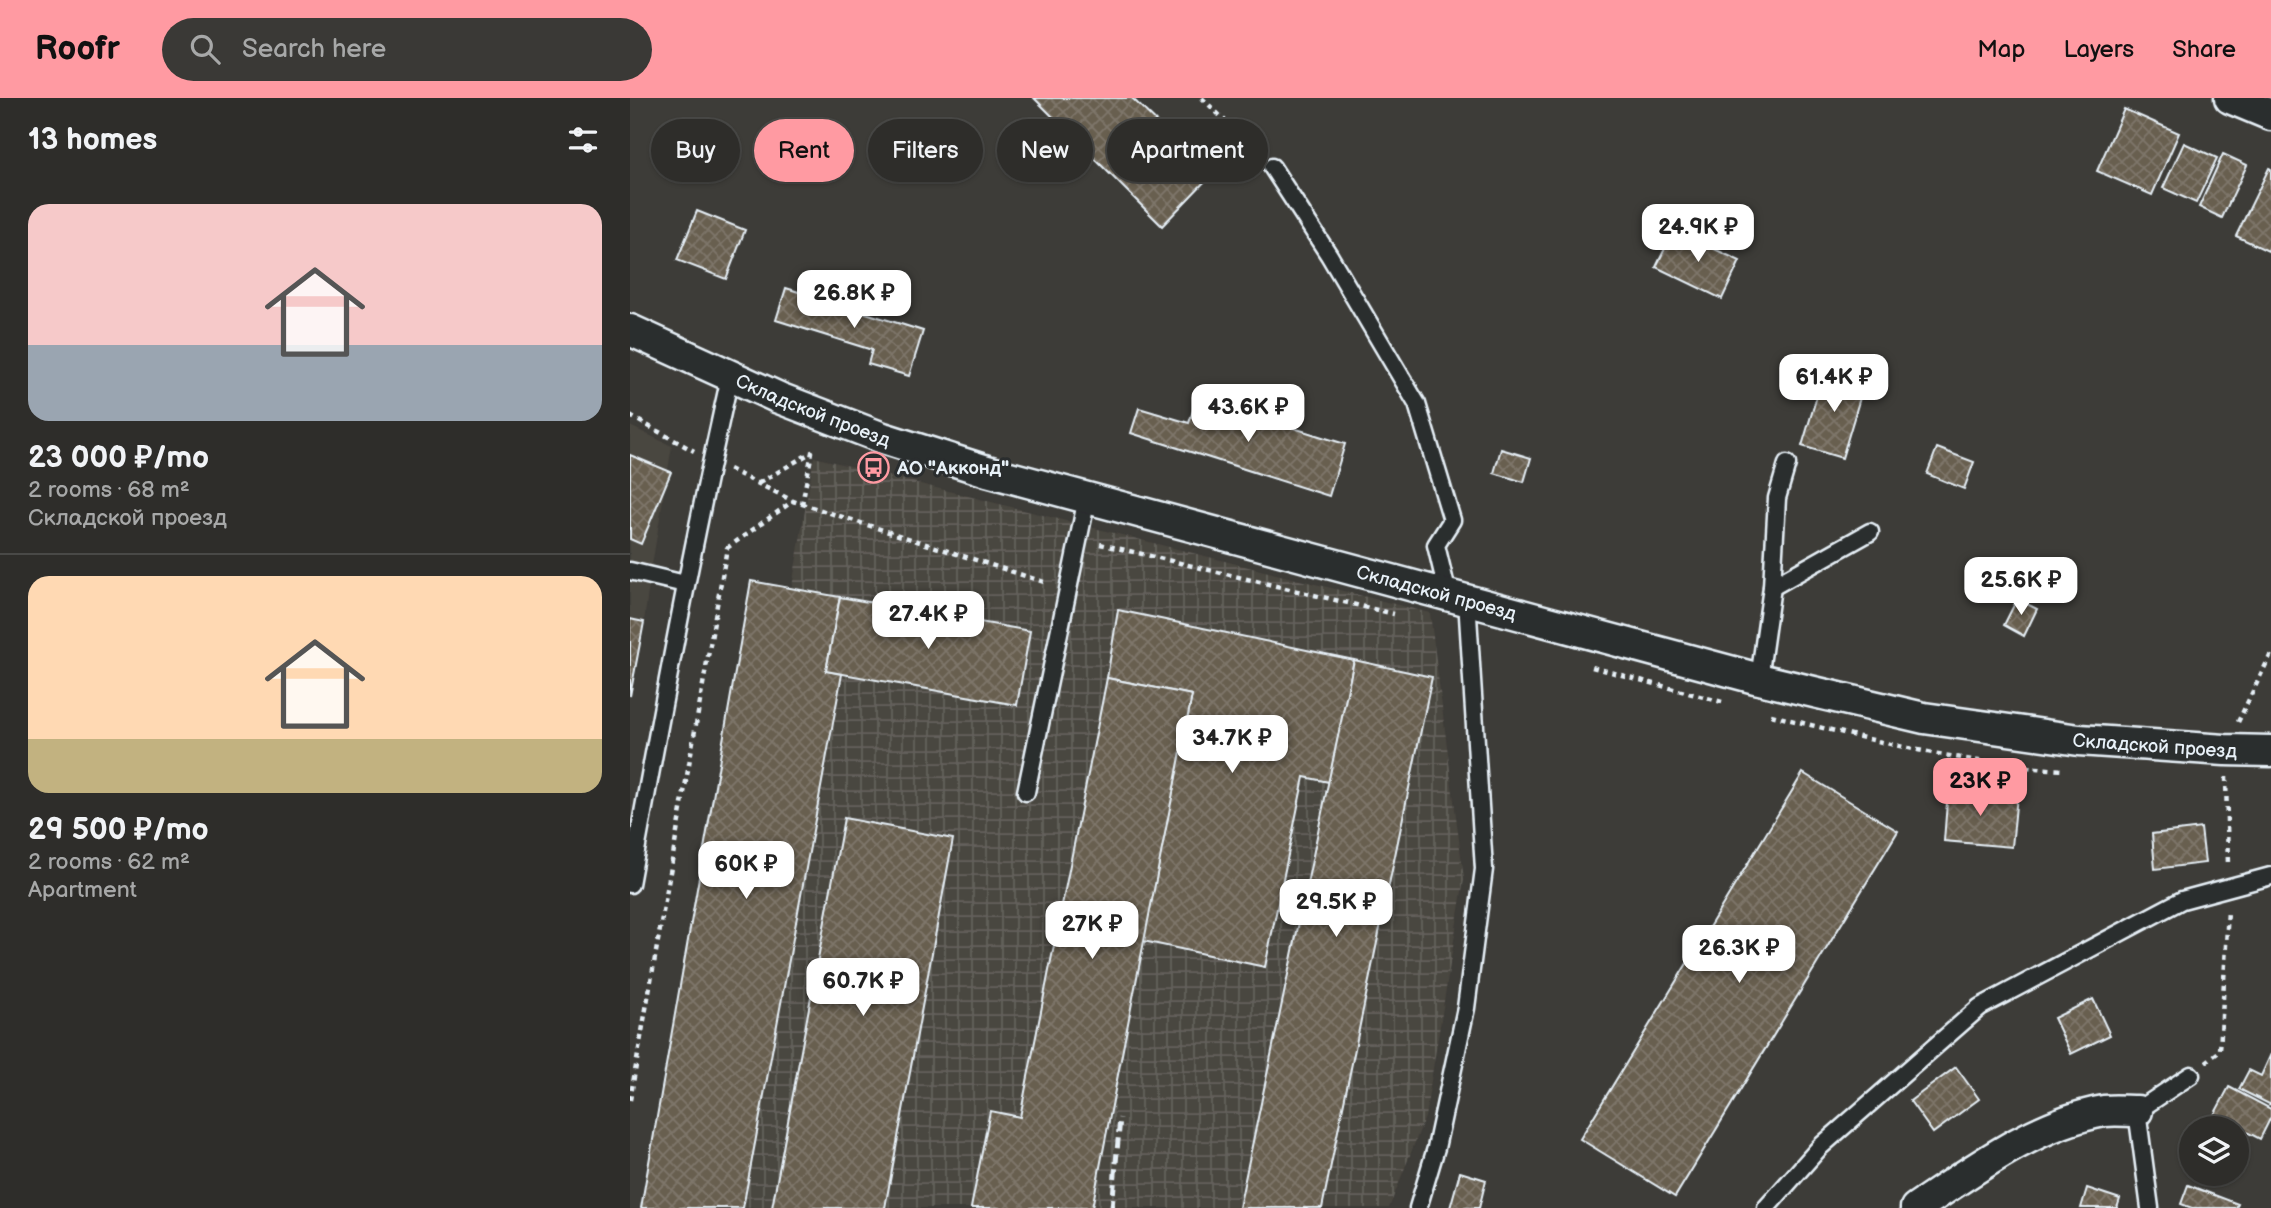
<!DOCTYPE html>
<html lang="en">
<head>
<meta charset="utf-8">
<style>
  body { margin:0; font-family:"Balsamiq Sans",sans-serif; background:#3a3936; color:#f1f3f6; height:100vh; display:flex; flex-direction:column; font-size:26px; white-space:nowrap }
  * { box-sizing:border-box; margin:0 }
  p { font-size:23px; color:#a7a8a8 }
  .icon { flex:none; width:38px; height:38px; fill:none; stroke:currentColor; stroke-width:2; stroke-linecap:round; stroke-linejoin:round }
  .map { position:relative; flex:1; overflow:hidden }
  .drawer { display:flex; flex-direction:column; background:#2e2d2a; width:630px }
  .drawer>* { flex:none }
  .hud { position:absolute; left:21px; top:21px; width:665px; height:63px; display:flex; gap:14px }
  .controls { position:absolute; left:1549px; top:1018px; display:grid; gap:14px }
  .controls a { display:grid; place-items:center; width:70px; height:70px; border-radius:50%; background:#2e2d2a; box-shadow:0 2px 5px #0004,0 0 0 2px #494947; font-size:35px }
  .price { position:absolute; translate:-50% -60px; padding:0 16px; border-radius:14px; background:#fff; color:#222; font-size:23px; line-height:46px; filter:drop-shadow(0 2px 4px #0008) }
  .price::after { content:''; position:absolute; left:50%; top:42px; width:21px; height:16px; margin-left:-10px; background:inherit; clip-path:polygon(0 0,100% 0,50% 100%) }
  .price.current { background:#ff9aa2; color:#111 }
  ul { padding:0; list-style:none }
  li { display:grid; align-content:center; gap:14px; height:371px; padding:0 28px }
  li+li { border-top:2px solid #494947 }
  li span { display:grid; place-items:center; height:217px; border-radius:21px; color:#555 }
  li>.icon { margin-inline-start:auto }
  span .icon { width:126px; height:126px; fill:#fffc; stroke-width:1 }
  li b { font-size:30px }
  h2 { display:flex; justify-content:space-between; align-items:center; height:84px; padding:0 28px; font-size:30px }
  .pill { padding:0 24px; border-radius:32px; background:#2e2d2a; box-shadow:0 2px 5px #0004,0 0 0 2px #494947; font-size:24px; line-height:63px }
  .pill.current { background:#ff9aa2; color:#111 }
  header { display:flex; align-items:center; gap:42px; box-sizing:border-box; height:98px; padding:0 35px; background:#ff9aa2; color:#111 }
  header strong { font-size:33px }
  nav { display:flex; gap:38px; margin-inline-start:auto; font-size:24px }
  .search { width:490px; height:63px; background:#3a3936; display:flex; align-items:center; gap:18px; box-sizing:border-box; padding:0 24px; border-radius:38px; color:#a7a8a8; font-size:26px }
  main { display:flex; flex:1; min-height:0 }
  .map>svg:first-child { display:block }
</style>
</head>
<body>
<header>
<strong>Roofr</strong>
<div class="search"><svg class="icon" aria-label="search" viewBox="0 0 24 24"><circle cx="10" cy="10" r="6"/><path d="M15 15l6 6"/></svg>Search here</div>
<nav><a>Map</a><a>Layers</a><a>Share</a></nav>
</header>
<main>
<section class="drawer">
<h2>13 homes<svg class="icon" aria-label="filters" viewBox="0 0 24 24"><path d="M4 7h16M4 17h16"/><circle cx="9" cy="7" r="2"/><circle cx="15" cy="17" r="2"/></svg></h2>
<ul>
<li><span style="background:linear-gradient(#f6c9c9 65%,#9aa5b1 0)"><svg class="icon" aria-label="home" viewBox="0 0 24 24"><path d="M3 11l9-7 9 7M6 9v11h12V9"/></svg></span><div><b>23 000 ₽/mo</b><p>2 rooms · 68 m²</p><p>Складской проезд</p></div></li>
<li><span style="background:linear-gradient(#ffd9b3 75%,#c2b280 0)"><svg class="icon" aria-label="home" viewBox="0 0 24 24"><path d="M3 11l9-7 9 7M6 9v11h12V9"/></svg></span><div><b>29 500 ₽/mo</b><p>2 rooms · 62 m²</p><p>Apartment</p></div></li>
</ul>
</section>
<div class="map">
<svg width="1641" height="1110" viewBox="0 0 1641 1110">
  <defs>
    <pattern id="industrial-grid" width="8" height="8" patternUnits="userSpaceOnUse" patternTransform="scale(1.75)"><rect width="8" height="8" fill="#4a463f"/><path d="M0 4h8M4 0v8" fill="none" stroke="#64615c"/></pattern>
    <pattern id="building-cross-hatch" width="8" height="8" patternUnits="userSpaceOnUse" patternTransform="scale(1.75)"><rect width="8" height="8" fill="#685f50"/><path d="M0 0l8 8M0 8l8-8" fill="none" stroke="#7e766a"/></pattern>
  </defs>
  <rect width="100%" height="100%" fill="#3d3c38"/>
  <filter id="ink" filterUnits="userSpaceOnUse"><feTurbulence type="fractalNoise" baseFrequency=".0143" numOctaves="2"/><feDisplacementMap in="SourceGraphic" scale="14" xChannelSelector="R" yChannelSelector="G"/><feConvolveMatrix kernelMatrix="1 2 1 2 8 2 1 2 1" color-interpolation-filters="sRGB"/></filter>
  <g filter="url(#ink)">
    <path fill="#4a463f" d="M0 328 42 348 20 479 14 524 0 598Z"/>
    <path fill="url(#industrial-grid)" d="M184 359 800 515 834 781 795 1019 759 1110H11L121 483 162 489Z"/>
    <g fill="url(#building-cross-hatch)" stroke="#e8f1f8" stroke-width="2">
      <path d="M404 0H502L581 77 532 128Z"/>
      <path d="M1494 11 1549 35 1522 97 1467 73Z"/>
      <path d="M1554 45 1587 60 1566 105 1533 90Z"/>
      <path d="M1593 56 1617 67 1592 120 1569 109Z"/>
      <path d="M1639 70 1641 71V146L1638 153 1606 138Z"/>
      <path d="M67 113 115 132 96 181 47 162Z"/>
      <path d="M1044 132 1110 163 1092 201 1026 169Z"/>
      <path d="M156 190 293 233 279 278 238 266 242 252 146 222Z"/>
      <path d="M1195 271 1235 283 1212 360 1172 348Z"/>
      <path d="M567 300 715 346 699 398 501 335 509 310 559 325Z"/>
      <path d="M1307 350 1344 364 1334 391 1297 376Z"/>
      <path d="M871 351 901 360 894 384 864 375Z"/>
      <path d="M0 357 41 374 11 446 0 441Z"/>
      <path d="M121 483 210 499 196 573 212 576 113 1110H11Z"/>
      <path d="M210 499 400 533 387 607 196 573Z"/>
      <path d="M1387 501 1407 511 1394 538 1374 527Z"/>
      <path d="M488 512 724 562 699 684 674 679 635 869 513 843 562 597 477 580Z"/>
      <path d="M0 521 14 524 0 598Z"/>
      <path d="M724 562 802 579 692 1110H609Z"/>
      <path d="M477 580 562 597 462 1110H341L360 1013 390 1019Z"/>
      <path d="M1173 675 1268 733 1045 1099 950 1041Z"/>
      <path d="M1318 691 1387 697 1382 749 1314 743Z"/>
      <path d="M214 720 323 741 255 1110H142Z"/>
      <path d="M1571 730 1575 765 1525 771 1522 736Z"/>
      <path d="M1463 901 1480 937 1441 956 1424 920Z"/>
      <path d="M1641 956V1007L1609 991 1619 972 1631 978Z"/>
      <path d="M1326 969 1349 1001 1303 1035 1280 1003Z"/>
      <path d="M1599 989 1641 1011V1019L1630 1041 1584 1017Z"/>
      <path d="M830 1074 856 1082 849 1110H820Z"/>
      <path d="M1558 1087 1608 1106 1606 1110H1562L1551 1106Z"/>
      <path d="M1457 1090 1490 1101 1487 1110H1451Z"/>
    </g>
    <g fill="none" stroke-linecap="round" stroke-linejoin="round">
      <defs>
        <g id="service">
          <path d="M642 69 699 157 787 306 822 422 806 447 818 497"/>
          <path d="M0 473 55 486"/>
          <path d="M1142 489 1240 434"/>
          <path d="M1129 581 1142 489 1147 400 1157 366"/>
          <path d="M396 694 457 400"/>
          <path d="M0 786C31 616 62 447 100 279"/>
          <path d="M788 1110 806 1050 836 910 854 771 837 502"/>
          <path d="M1136 1110 1190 1049 1350 909 1552 802 1641 778"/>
          <path d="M1520 1110 1507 1013 1561 977"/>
        </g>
        <g id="minor">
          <path d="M1600 0 1641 17"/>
          <path id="s1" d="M0 232 149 300 253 340 357 373 1129 581 1294 620 1449 642 1595 652 1641 653"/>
          <path d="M1286 1110C1342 1073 1406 1025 1474 1013 1485 1012 1496 1013 1507 1013"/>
        </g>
      </defs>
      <use href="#service" stroke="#e8f1f8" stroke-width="21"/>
      <use href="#minor" stroke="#e8f1f8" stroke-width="35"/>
      <g stroke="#e8f1f8" stroke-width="4.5" stroke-dasharray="5 5" stroke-linecap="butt">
        <path d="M572 0 629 56"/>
        <path d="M0 318 64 353"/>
        <path d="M99 371 163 403 417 485"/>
        <path d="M129 385 182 354 172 406"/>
        <path d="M470 446 764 516"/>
        <path d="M962 569 1092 604"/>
        <path d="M1141 617C1237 641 1335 667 1435 672"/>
        <path d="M1608 624 1641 556"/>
        <path d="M1596 679 1598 768"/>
        <path d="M1576 964 1590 953 1598 812"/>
        <path d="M0 1002 97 450 163 403"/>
      </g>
      <use href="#service" stroke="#2a2d2e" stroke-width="16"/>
      <use href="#minor" stroke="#2a2d2e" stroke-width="30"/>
      <path stroke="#e8f1f8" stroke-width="5" stroke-dasharray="10 5" stroke-linecap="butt" d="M482 1110 490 1020"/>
    </g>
  </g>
  <defs>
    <symbol id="bus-ring" viewBox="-11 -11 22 22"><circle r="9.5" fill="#2a2d2e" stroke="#ff9aa2" stroke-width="1.5"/><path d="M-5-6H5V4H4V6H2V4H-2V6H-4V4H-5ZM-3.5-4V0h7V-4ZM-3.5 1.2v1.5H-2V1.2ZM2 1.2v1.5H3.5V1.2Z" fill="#ff9aa2"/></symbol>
  </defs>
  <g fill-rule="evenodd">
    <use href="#bus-ring" x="226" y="352" width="35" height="35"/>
  </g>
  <g text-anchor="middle" stroke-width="6" stroke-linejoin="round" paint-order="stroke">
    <g font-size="19" fill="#e8f1f8" stroke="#2a2d2e">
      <text dy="7" stroke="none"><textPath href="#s1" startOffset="200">Складской проезд</textPath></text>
      <text dy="7" stroke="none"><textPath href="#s1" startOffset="850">Складской проезд</textPath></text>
      <text dy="7" stroke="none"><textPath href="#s1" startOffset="1586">Складской проезд</textPath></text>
    </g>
    <g font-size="19" font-weight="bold" fill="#e8f1f8" stroke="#2a2d2e" text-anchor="start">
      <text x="267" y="376">АО "Акконд"</text>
    </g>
  </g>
</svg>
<div class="controls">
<a><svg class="icon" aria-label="layers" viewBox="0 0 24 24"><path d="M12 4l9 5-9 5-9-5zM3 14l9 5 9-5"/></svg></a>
</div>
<b class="price" style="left:1068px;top:166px">24.9K ₽</b>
<b class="price" style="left:224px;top:232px">26.8K ₽</b>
<b class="price" style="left:1204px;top:316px">61.4K ₽</b>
<b class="price" style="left:618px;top:346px">43.6K ₽</b>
<b class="price" style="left:1391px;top:519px">25.6K ₽</b>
<b class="price" style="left:298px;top:553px">27.4K ₽</b>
<b class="price" style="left:602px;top:677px">34.7K ₽</b>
<b class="price current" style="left:1350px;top:720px">23K ₽</b>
<b class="price" style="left:116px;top:803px">60K ₽</b>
<b class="price" style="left:706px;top:841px">29.5K ₽</b>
<b class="price" style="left:462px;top:863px">27K ₽</b>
<b class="price" style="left:1109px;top:887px">26.3K ₽</b>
<b class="price" style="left:233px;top:920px">60.7K ₽</b>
<div class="hud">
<a class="pill">Buy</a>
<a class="pill current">Rent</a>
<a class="pill">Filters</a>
<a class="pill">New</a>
<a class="pill">Apartment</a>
</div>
</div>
</main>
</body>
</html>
